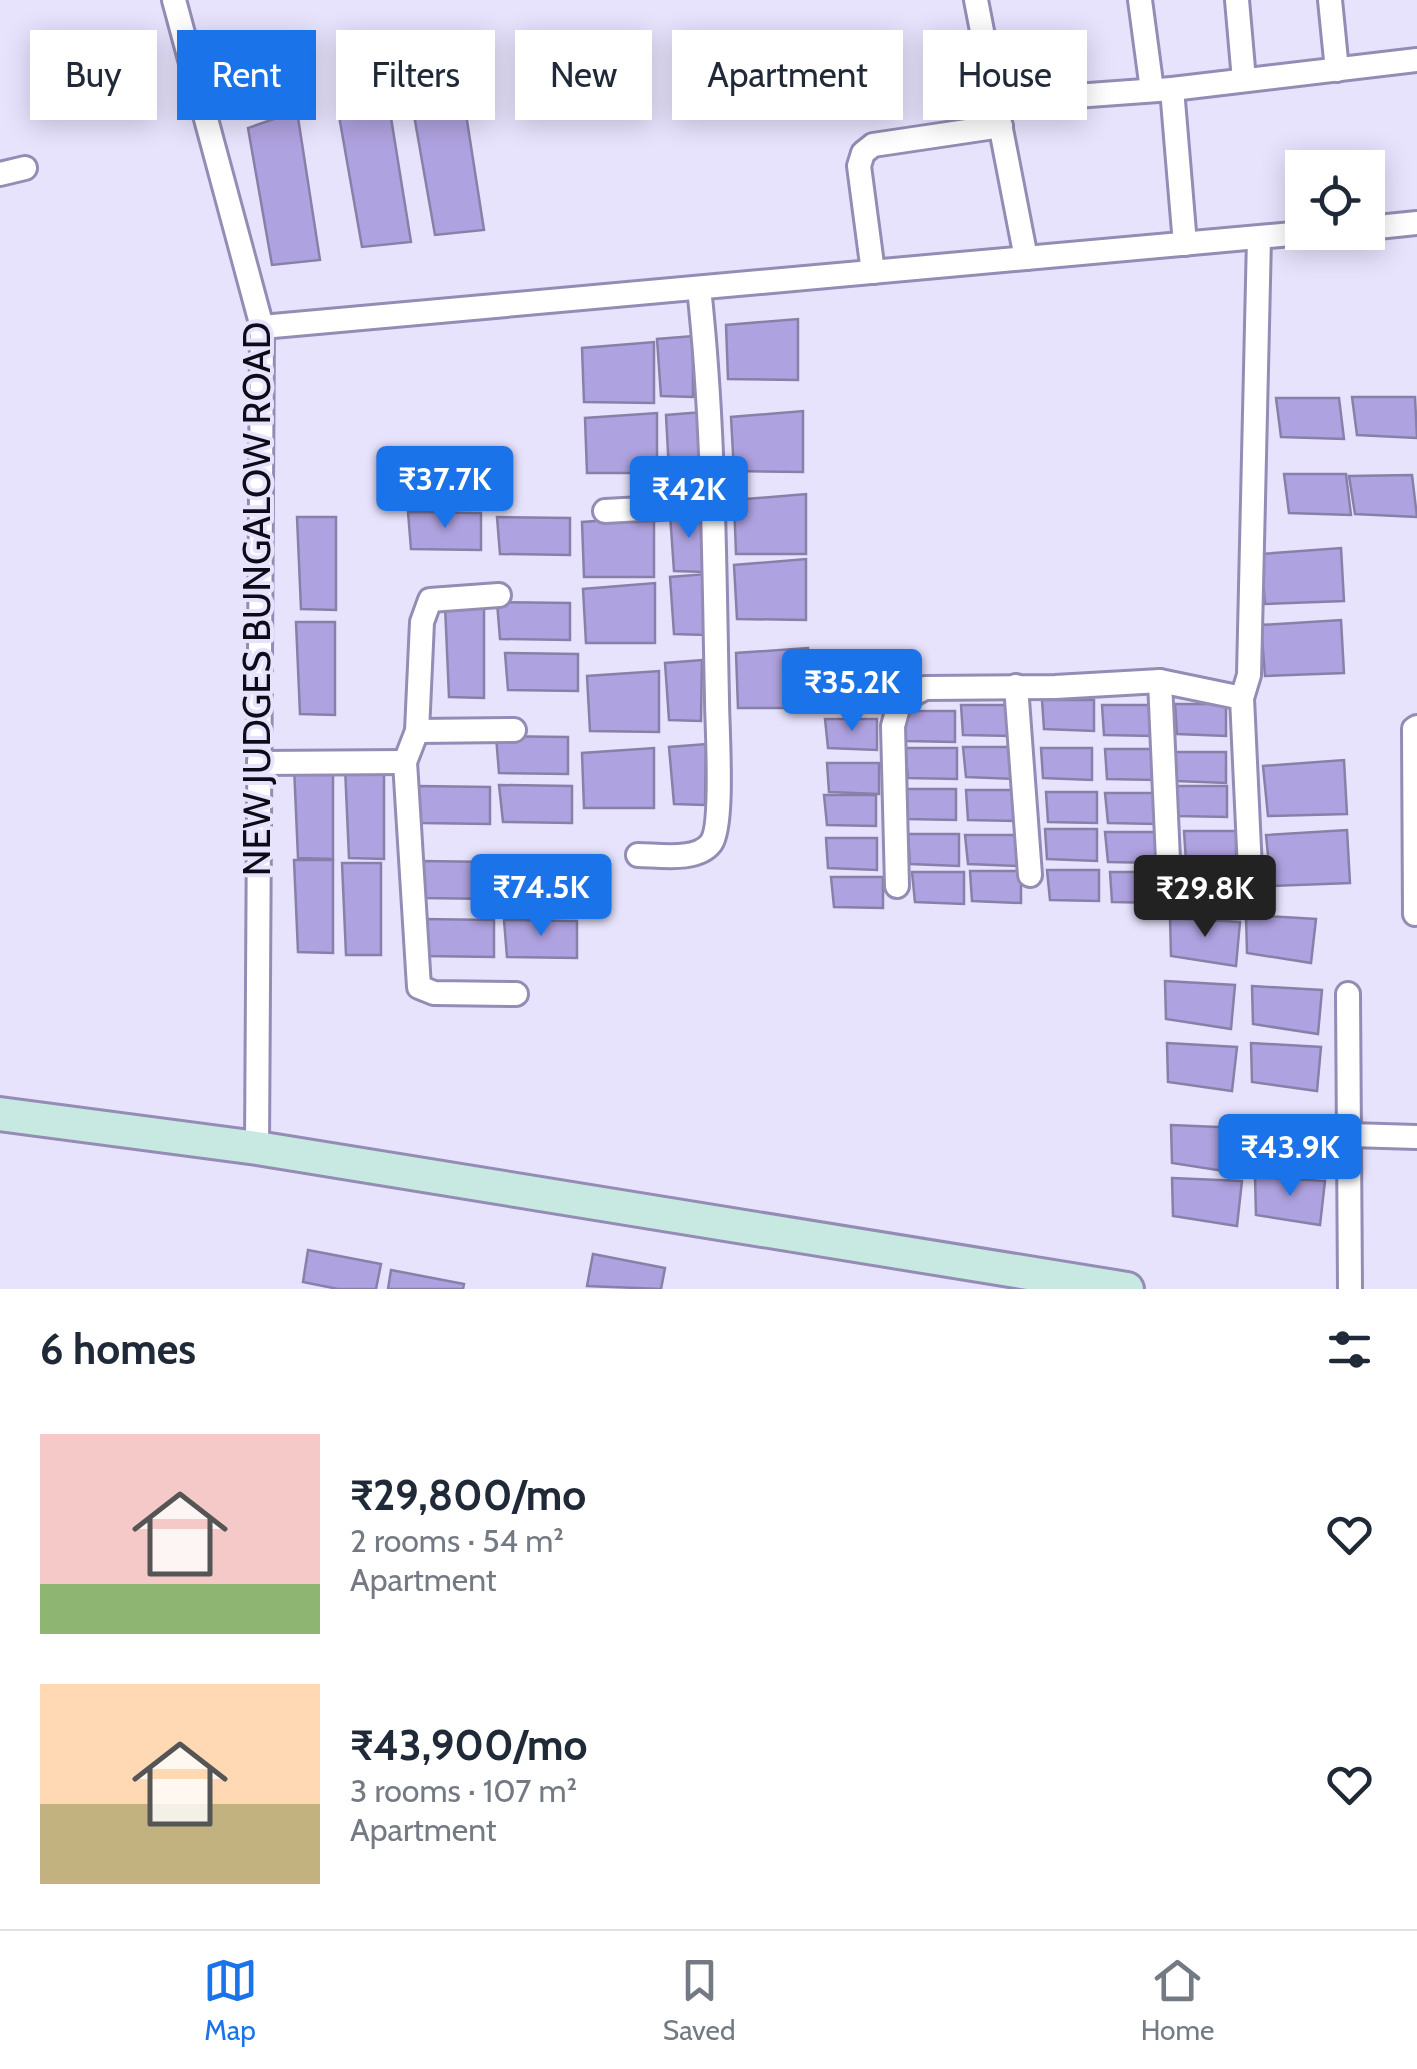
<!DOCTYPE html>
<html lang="en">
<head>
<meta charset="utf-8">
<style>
  body { margin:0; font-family:Cabin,sans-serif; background:#f6f6f7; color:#1f2937; height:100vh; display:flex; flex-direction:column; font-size:38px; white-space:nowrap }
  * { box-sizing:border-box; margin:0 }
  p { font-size:32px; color:#747a83 }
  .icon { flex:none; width:55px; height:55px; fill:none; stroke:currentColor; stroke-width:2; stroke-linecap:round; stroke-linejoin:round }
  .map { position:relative; height:1289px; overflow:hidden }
  .panel { display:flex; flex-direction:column; background:#fff; flex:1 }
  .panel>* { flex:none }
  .top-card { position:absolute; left:30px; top:30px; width:1358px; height:90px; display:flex; gap:20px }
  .buttons { position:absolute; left:1285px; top:150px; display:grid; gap:20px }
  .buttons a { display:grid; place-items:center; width:100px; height:100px; border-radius:0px; background:#fff; box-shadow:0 5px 25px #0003; font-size:50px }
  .price { position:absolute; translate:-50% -85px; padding:0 22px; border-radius:10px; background:#1a73e8; color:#fff; font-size:32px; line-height:65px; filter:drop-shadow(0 2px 5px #0008) }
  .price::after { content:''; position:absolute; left:50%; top:60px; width:30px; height:22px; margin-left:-15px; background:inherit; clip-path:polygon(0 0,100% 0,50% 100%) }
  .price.selected { background:#222; color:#fff }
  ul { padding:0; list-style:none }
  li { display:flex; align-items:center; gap:30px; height:250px; padding:0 40px }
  li span { display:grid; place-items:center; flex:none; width:280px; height:200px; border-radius:0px; color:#555 }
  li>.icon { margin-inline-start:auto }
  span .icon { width:120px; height:120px; fill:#fffc; stroke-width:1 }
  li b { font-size:42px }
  h2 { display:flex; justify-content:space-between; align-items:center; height:120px; padding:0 40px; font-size:42px }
  .chip { padding:0 35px; border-radius:0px; background:#fff; box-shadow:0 5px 25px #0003; font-size:35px; line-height:90px }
  .chip.selected { background:#1a73e8; color:#fff }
  .dock { display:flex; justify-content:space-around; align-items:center; height:140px; border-top:2px solid #e0e1e3; background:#fff; font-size:28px; color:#747a83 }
  .dock a { display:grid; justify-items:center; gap:5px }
  .dock .selected { color:#1a73e8 }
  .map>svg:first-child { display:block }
</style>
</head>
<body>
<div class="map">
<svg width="1417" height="1289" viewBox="0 0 1417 1289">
  <rect width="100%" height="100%" fill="#e7e3fd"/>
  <g fill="#afa2e0" stroke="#8880a8" stroke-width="2.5">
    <path d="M461 82 484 230 435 235 411 98Z"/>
    <path d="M387 93 411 242 362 247 338 110Z"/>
    <path d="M297 111 320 260 272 265 248 128Z"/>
    <path d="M798 319V380L728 379 726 325Z"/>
    <path d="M693 336V397L661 396 657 339Z"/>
    <path d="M654 342V403L584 402 582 348Z"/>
    <path d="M1352 397H1415L1417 438 1357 435Z"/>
    <path d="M1276 398H1339L1344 439 1281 437Z"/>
    <path d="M803 411V472L734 471 731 417Z"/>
    <path d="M703 412 702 473 669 472 666 415Z"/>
    <path d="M657 413V473H587L585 418Z"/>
    <path d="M1284 474H1346L1351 515 1289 513Z"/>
    <path d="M1412 475 1417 517 1355 514 1349 476Z"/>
    <path d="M806 494V554H736L734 500Z"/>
    <path d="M706 511 705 572 674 571 670 514Z"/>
    <path d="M408 512 481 513V550L411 549Z"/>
    <path d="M297 517H336V610L301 609Z"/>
    <path d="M497 517 570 518V555L500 554Z"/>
    <path d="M654 517V577H584L582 522Z"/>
    <path d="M1341 548 1344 601 1265 604 1261 554Z"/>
    <path d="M806 559V620L737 619 734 565Z"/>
    <path d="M707 574 706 635 674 634 670 577Z"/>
    <path d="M655 583V643H586L583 589Z"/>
    <path d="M497 602 570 603V640L500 639Z"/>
    <path d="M445 605H484V698L449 697Z"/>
    <path d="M1341 620 1344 673 1265 676 1261 625Z"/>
    <path d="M296 622H335V715L300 714Z"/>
    <path d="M808 648V708H738L736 653Z"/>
    <path d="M505 653 578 654V691L508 690Z"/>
    <path d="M702 660 701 721 669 720 665 663Z"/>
    <path d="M659 671V732L590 731 587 676Z"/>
    <path d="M832 682H884V713L835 712Z"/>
    <path d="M1042 700H1094V731L1044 729Z"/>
    <path d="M1175 704H1226V736L1177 734Z"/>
    <path d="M961 705H1013V736L963 735Z"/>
    <path d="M1102 705H1153V736L1104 735Z"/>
    <path d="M903 711H955V742L906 741Z"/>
    <path d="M825 719H877V750L828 748Z"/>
    <path d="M496 736 568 737V774L499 773Z"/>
    <path d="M706 744 705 805 674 804 669 747Z"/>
    <path d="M963 747H1015V779L966 777Z"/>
    <path d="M654 748V808H584L582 753Z"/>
    <path d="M905 748H957V779L908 778Z"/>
    <path d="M1041 748H1092V780L1043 778Z"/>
    <path d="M1105 749H1157V780L1107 779Z"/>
    <path d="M1175 752H1226V783L1177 781Z"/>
    <path d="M1344 760 1347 814 1268 816 1263 766Z"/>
    <path d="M827 763H879V794L829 792Z"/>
    <path d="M294 766H333V859L298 858Z"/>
    <path d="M345 767H384V859L349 858Z"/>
    <path d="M499 785 572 786V823L503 822Z"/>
    <path d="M417 786 490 787V824L421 823Z"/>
    <path d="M1176 786H1227V817L1178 816Z"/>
    <path d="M904 789H956V820L907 819Z"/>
    <path d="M966 790H1018V821L968 820Z"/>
    <path d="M1046 792H1097V823L1048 822Z"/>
    <path d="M1105 793H1157V824L1108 823Z"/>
    <path d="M824 795H876V826L827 825Z"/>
    <path d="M1045 829H1097V861L1047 859Z"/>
    <path d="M1347 830 1350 883 1271 886 1266 835Z"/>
    <path d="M1184 831H1236V863L1186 861Z"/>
    <path d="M1105 832H1157V863L1108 862Z"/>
    <path d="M908 834H959V866L910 864Z"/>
    <path d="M965 835H1017V866L968 864Z"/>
    <path d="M826 838H877V870L828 868Z"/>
    <path d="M294 860H333V953L298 952Z"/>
    <path d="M498 860 570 861V898L501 897Z"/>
    <path d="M420 861 493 862V899L423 898Z"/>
    <path d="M342 863H381V955H346Z"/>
    <path d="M1186 866H1237V897L1188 896Z"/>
    <path d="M1047 870H1099V901L1050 900Z"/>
    <path d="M970 871H1021V903L972 901Z"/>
    <path d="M912 872H964V904L915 902Z"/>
    <path d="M1110 872H1161V903L1112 902Z"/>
    <path d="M831 877H883V908L834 907Z"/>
    <path d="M1246 915 1316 919 1311 963 1247 953Z"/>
    <path d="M1170 918 1240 922 1236 966 1171 956Z"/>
    <path d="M421 919 494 920V957L424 956Z"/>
    <path d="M504 920 577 921V958L507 957Z"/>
    <path d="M1165 981 1235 985 1231 1029 1166 1019Z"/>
    <path d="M1252 986 1322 990 1318 1034 1253 1024Z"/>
    <path d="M1167 1043 1237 1047 1232 1091 1168 1082Z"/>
    <path d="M1251 1043 1321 1047 1317 1091 1252 1082Z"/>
    <path d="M1171 1125 1241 1128 1237 1173 1172 1163Z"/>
    <path d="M1259 1131 1329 1134 1325 1178 1260 1168Z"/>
    <path d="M1255 1177 1325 1181 1320 1225 1256 1215Z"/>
    <path d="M1172 1178 1242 1181 1237 1226 1173 1216Z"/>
    <path d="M308 1250 381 1264 376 1289H338L303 1282Z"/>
    <path d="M593 1254 665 1268 661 1289 587 1286Z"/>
    <path d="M391 1270 464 1284 463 1289H388Z"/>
  </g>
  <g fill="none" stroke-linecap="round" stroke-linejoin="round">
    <defs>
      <g id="street">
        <path d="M174 0 262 327 257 1148"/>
        <path d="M976 0 1026 258"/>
        <path d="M1140 0 1152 90"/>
        <path d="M1237 0 1244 80"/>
        <path d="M1330 0 1337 70"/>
        <path d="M1172 89 1185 244"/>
        <path d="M1020 100 1172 89 1417 60"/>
        <path d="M0 174 25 168"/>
        <path d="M1368 228 1417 223"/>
        <path d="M873 272 859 166 863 153 873 145 1001 126"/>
        <path d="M262 327 1314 232"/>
        <path d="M605 511 715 505"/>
        <path d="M499 595 430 600 422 622 417 731 405 762 419 987 434 993 516 994"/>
        <path d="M1160 681 1168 860"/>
        <path d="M1016 686 1030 875"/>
        <path d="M1242 698 1251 891"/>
        <path d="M417 731 514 730"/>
        <path d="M259 763 405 762"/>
        <path d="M638 855C658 855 697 862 711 843 724 826 717 726 717 700 714 562 714 425 699 288"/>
        <path d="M897 886 893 726 900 701 925 688 1055 687 1160 681 1242 698 1249 675 1259 238"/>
        <path d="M1415 914 1414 729 1417 727"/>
        <path d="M1348 994 1350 1289"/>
        <path d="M1350 1135 1417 1137"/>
      </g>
      <path id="secondary" d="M0 1114 257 1148 1127 1289"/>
    </defs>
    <use href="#street" stroke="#948cb4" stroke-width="28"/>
    <use href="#secondary" stroke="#948cb4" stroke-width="38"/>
    <use href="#street" stroke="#fff" stroke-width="22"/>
    <use href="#secondary" stroke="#c7e9e1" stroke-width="32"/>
  </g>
  <g text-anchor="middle" stroke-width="8" stroke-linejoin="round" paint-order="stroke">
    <g font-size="38" fill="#0e0b19" stroke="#e7e3fd">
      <text transform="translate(257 599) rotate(-90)" y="13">NEW JUDGES BUNGALOW ROAD</text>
    </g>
  </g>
</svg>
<div class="buttons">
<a><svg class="icon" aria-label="locate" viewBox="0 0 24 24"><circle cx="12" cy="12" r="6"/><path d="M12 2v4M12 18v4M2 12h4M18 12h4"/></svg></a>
</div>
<b class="price" style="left:445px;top:531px">₹37.7K</b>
<b class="price" style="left:689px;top:541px">₹42K</b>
<b class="price" style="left:852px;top:734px">₹35.2K</b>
<b class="price" style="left:541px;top:939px">₹74.5K</b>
<b class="price selected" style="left:1205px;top:940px">₹29.8K</b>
<b class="price" style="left:1290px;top:1199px">₹43.9K</b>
<div class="top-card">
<a class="chip">Buy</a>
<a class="chip selected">Rent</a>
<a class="chip">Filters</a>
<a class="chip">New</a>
<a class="chip">Apartment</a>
<a class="chip">House</a>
</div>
</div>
<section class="panel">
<h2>6 homes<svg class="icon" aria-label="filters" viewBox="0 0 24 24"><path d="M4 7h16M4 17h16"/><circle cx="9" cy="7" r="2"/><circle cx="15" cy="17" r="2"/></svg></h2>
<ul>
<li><span style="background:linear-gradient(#f6c9c9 75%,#8fb573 0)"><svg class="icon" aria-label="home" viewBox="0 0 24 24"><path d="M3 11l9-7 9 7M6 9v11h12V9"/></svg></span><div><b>₹29,800/mo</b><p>2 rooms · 54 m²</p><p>Apartment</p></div><svg class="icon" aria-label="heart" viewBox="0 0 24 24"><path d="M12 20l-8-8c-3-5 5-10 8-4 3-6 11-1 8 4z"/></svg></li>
<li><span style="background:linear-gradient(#ffd9b3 60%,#c2b280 0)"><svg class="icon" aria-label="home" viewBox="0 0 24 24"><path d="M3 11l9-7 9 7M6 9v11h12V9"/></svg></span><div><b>₹43,900/mo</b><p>3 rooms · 107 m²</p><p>Apartment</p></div><svg class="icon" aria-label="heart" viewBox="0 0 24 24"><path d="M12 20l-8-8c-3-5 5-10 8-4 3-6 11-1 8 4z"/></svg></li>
</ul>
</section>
<nav class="dock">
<a class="selected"><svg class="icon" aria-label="map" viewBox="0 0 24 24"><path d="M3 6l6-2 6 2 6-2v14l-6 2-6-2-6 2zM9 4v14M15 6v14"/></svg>Map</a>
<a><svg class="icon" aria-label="saved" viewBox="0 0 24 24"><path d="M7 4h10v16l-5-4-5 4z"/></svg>Saved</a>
<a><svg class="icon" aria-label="home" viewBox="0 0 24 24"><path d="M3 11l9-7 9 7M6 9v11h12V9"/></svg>Home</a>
</nav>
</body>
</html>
